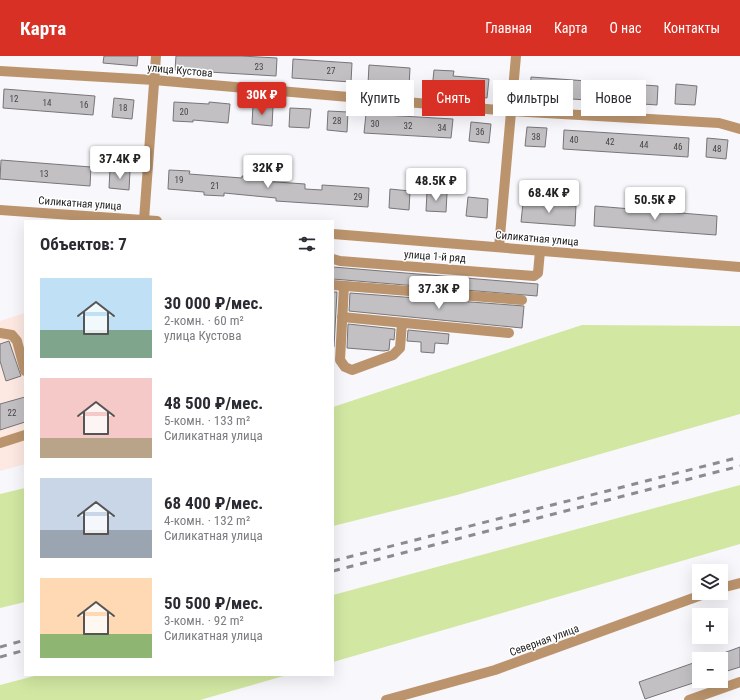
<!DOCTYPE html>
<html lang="ru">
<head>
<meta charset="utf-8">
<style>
  body { margin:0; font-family:"Roboto Condensed",sans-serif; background:#f2f2f3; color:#2b2b33; height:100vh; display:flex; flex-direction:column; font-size:15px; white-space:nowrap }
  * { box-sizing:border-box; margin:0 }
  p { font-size:13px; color:#7c7c81 }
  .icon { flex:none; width:22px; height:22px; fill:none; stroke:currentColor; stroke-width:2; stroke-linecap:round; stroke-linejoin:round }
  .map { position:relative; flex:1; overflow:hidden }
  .details { position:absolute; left:24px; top:164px; width:310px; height:456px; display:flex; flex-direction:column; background:#fff; border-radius:0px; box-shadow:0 4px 16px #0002 }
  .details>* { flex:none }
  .guide { position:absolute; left:346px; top:24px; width:334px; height:36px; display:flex; gap:8px }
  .buttons { position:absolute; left:692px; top:508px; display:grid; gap:8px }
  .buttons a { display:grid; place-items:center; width:36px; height:36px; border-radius:0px; background:#fff; box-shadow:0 4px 16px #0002; font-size:20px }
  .price { position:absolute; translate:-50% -34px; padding:0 9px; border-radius:4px; background:#fff; color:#222; font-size:13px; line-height:26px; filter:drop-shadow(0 1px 2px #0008) }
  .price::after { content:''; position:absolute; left:50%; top:24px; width:12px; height:9px; margin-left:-6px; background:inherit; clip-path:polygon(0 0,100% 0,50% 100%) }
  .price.selected { background:#d93025; color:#fff }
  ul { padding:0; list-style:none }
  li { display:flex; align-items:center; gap:12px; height:100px; padding:0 16px }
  li span { display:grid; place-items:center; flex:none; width:112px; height:80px; border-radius:0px; color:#555 }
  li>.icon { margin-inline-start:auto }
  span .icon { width:48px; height:48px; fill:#fffc; stroke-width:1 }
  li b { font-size:17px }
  h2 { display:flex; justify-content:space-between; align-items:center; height:48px; padding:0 16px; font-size:17px }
  .chip { padding:0 14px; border-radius:0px; background:#fff; box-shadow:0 4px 16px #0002; font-size:14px; line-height:36px }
  .chip.selected { background:#d93025; color:#fff }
  header { display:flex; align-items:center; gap:24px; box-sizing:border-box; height:56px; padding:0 20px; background:#d93025; color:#fff }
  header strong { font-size:19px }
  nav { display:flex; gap:22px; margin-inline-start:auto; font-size:14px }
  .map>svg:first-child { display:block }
</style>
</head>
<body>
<header>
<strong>Карта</strong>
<nav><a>Главная</a><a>Карта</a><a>О нас</a><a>Контакты</a></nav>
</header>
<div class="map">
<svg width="740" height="644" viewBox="0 0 740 644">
  <rect width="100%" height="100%" fill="#f8f7fb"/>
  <path fill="#fde9e2" d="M25 257V408L0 415V265Z"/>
  <g fill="#d2e7a2">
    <path d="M582 269 740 270V358L457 439 333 470V351Z"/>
    <path d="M740 429V488L333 606V539Z"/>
    <path d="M25 432V546L0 552V438Z"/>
    <path d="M38 619H287L200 644H0V629Z"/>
  </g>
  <g fill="#c2c0c3" stroke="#777578">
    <path d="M104 0H138L137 10 103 7Z"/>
    <path d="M176 0H241L277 2 276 20 175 14Z"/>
    <path d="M293 3 352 7 351 26 292 22Z"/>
    <path d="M369 9 410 12 409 31 368 28Z"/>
    <path d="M434 14 454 15 453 20 489 23 487 42 467 40V36L432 33Z"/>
    <path d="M531 21 658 30 657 49 530 40Z"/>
    <path d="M676 28 697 30 695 49 675 48Z"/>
    <path d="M4 33 95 40 93 59 3 52Z"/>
    <path d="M114 42 134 44 132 63 112 61Z"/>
    <path d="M174 46 209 48V46L230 48 228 67 193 64V66L173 65Z"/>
    <path d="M253 49 273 51 272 70 252 68Z"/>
    <path d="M290 52 311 53 309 72 289 71Z"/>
    <path d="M328 55 348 56 347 76 327 74Z"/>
    <path d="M366 58 453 63 451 82 364 77Z"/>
    <path d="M471 66 491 68 489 87 469 85Z"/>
    <path d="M527 71 547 72 545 91 525 90Z"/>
    <path d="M564 74 689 82 688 101 563 93Z"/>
    <path d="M707 82 728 84 726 103 706 101Z"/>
    <path d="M1 104 91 111 90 130 0 123Z"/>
    <path d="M110 113 130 115 129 134 109 132Z"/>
    <path d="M169 114 190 115 189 118 242 122V120L262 121V125L305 128V133L322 134V129L369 132 368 151 276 145V142L224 137V140L204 139V136L168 133Z"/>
    <path d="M390 133 410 135 409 154 389 152Z"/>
    <path d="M427 136 447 137 446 156 426 155Z"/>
    <path d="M468 141 488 143 487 162 466 160Z"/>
    <path d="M523 147 576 150 575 170 521 166Z"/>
    <path d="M595 150 717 160 716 179 594 170Z"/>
    <path d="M333 211 538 228 537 240 333 223Z"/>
    <path d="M333 236H337L334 291H333Z"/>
    <path d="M350 237 524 250 522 272 349 255Z"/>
    <path d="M348 268 395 273 394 284 390 283 389 294 384 295 347 292Z"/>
    <path d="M408 274 449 278 448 288 435 287 434 297 421 296V286L407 285Z"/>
    <path d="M9 285 21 320 6 325 0 305V288Z"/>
    <path d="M25 341V366L0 374V348Z"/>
    <path d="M740 591V611L721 617V598Z"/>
    <path d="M699 605V625L645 643 639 626Z"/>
  </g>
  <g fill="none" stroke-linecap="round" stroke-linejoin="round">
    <g stroke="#bb946d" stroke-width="10">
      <path d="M0 15 154 24 510 55 719 67 740 73"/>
      <path d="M0 154 157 165"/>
      <path d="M144 164 156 0"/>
      <path d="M333 178 740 211"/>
      <path d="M499 191 516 0"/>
      <path d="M333 203 340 205 534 220 538 217 540 195"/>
      <path d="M333 229 522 244"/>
      <path d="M344 230 340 304 345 311 352 314 393 299 400 292 402 267"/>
      <path d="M342 261 509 277"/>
      <path d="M0 277 12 279 17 285 25 315"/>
      <path d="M0 387 25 379"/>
      <path d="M721 532 740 527"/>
      <path d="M386 644 495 614 707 537"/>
      <path d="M689 644 740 626"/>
    </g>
    <g stroke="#8c8b8e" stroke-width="3" stroke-dasharray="7 7" stroke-linecap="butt">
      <path d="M333 505 740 401"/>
      <path d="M333 515 740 410"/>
      <path d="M0 591 25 584"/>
      <path d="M0 601 25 594"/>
    </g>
  </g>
  <g text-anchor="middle" stroke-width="3" stroke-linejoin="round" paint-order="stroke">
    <g font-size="9" fill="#464547">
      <text x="259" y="14">23</text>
      <text x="331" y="18">27</text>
      <text x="14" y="46">12</text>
      <text x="47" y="50">14</text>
      <text x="84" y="52">16</text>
      <text x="123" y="55">18</text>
      <text x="184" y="59">20</text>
      <text x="337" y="68">28</text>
      <text x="375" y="71">30</text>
      <text x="408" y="73">32</text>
      <text x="442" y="75">34</text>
      <text x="480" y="79">36</text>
      <text x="536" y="84">38</text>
      <text x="574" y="87">40</text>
      <text x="610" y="89">42</text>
      <text x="644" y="92">44</text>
      <text x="678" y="94">46</text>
      <text x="717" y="96">48</text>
      <text x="44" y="121">13</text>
      <text x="179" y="127">19</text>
      <text x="215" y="133">21</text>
      <text x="358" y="144">29</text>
      <text x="12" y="360">22</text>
    </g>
    <g font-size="11" fill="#1d1c1e" stroke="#fff">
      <text transform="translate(180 14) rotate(5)" y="4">улица Кустова</text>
      <text transform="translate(80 147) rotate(4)" y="4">Силикатная улица</text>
      <text transform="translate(537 182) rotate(5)" y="4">Силикатная улица</text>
      <text transform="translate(435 200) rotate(4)" y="4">улица 1-й ряд</text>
      <text transform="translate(544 584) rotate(-20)" y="4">Северная улица</text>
    </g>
  </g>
</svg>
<div class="buttons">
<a><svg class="icon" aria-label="layers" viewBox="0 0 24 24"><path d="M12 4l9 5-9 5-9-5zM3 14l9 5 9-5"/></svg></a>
<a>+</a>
<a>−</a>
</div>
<b class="price selected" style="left:262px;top:60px">30K ₽</b>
<b class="price" style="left:120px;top:124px">37.4K ₽</b>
<b class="price" style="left:268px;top:133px">32K ₽</b>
<b class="price" style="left:436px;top:146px">48.5K ₽</b>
<b class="price" style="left:549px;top:158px">68.4K ₽</b>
<b class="price" style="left:655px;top:165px">50.5K ₽</b>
<b class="price" style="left:439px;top:254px">37.3K ₽</b>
<div class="guide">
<a class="chip">Купить</a>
<a class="chip selected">Снять</a>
<a class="chip">Фильтры</a>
<a class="chip">Новое</a>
</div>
<section class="details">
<h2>Объектов: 7<svg class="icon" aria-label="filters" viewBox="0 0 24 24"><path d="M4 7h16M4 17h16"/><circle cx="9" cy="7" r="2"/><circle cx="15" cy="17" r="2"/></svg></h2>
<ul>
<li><span style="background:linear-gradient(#bfe0f5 65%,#7fa58c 0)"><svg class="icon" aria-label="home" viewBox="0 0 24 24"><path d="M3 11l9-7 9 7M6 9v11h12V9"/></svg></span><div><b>30 000 ₽/мес.</b><p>2-комн. · 60 m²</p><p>улица Кустова</p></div></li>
<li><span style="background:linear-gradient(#f6c9c9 75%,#b9a48a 0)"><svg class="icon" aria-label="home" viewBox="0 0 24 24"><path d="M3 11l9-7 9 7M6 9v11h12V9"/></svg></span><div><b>48 500 ₽/мес.</b><p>5-комн. · 133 m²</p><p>Силикатная улица</p></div></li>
<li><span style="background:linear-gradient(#c9d6e8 65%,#9aa5b1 0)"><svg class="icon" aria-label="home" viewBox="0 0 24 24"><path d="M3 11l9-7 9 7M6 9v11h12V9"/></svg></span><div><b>68 400 ₽/мес.</b><p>4-комн. · 132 m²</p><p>Силикатная улица</p></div></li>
<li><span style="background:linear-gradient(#ffd9b3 70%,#8fb573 0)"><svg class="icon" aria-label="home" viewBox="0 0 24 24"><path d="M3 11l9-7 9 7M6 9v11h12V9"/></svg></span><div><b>50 500 ₽/мес.</b><p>3-комн. · 92 m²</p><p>Силикатная улица</p></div></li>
</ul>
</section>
</div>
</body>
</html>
